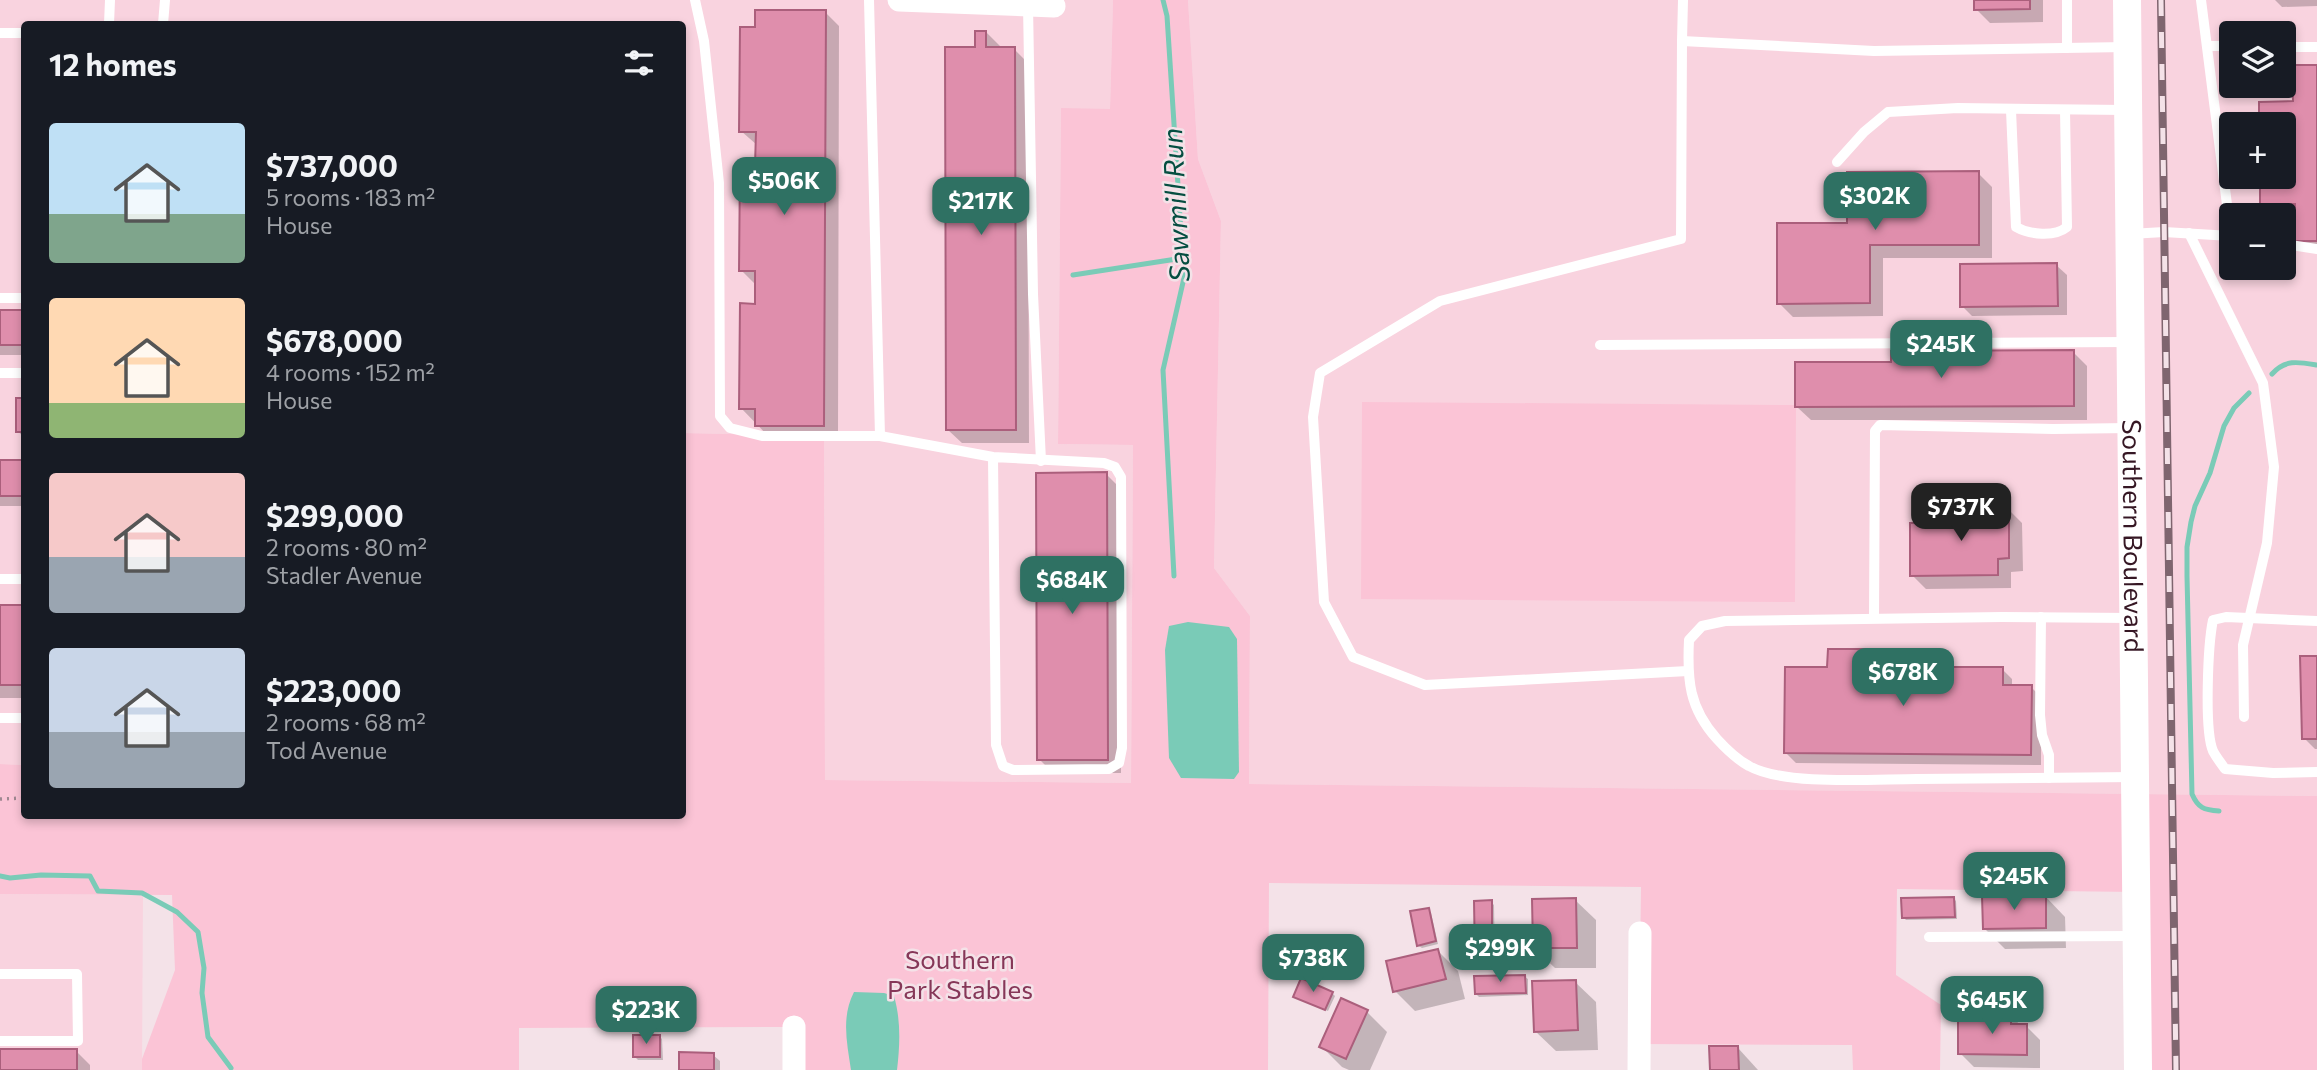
<!DOCTYPE html>
<html lang="en">
<head>
<meta charset="utf-8">
<style>
  body { margin:0; font-family:Commissioner,sans-serif; background:#20242c; color:#f1f3f6; height:100vh; display:flex; flex-direction:column; font-size:26px; white-space:nowrap }
  * { box-sizing:border-box; margin:0 }
  p { font-size:23px; color:#9ea1a6 }
  .icon { flex:none; width:38px; height:38px; fill:none; stroke:currentColor; stroke-width:2; stroke-linecap:round; stroke-linejoin:round }
  .map { position:relative; flex:1; overflow:hidden }
  .sheet { position:absolute; left:21px; top:21px; width:665px; height:798px; display:flex; flex-direction:column; background:#171b24; border-radius:7px; box-shadow:0 4px 10px #0003 }
  .sheet>* { flex:none }
  .tools { position:absolute; left:2219px; top:21px; display:grid; gap:14px }
  .tools a { display:grid; place-items:center; width:77px; height:77px; border-radius:7px; background:#171b24; box-shadow:0 4px 10px #0003; font-size:35px }
  .price { position:absolute; translate:-50% -60px; padding:0 16px; border-radius:14px; background:#2f7163; color:#fff; font-size:23px; line-height:46px; filter:drop-shadow(0 2px 4px #0008) }
  .price::after { content:''; position:absolute; left:50%; top:42px; width:21px; height:16px; margin-left:-10px; background:inherit; clip-path:polygon(0 0,100% 0,50% 100%) }
  .price.current { background:#222; color:#fff }
  ul { padding:0; list-style:none }
  li { display:flex; align-items:center; gap:21px; height:175px; padding:0 28px }
  li span { display:grid; place-items:center; flex:none; width:196px; height:140px; border-radius:7px; color:#555 }
  li>.icon { margin-inline-start:auto }
  span .icon { width:84px; height:84px; fill:#fffc; stroke-width:1 }
  li b { font-size:30px }
  h2 { display:flex; justify-content:space-between; align-items:center; height:84px; padding:0 28px; font-size:30px }
  .map>svg:first-child { display:block }
</style>
</head>
<body>
<div class="map">
<svg width="2317" height="1070" viewBox="0 0 2317 1070">
  <rect width="100%" height="100%" fill="#f4e2e8"/>
  <g fill="#f9d3df" fill-rule="evenodd">
    <path d="M0 0H1113L1110 109H1061L1058 444 1133 445 1131 783 825 780 824 436 683 433 682 24H24V765L0 764Z"/>
    <path d="M1188 0H2317V796L1249 784 1250 616 1214 568 1221 221 1198 159ZM2231 33H2284V86H2231ZM2231 124H2284V177H2231ZM2231 215H2284V268H2231Z"/>
    <path d="M0 894 143 895 142 1070H0Z"/>
  </g>
  <g fill="#fbc4d6">
    <path d="M1113 0H1188L1198 159 1221 221 1214 568 1250 616 1249 784 2317 796V1070H2138L2136 892 1897 889 1896 975 1941 1005 1940 1070H1853L1852 1045 1639 1044 1641 887 1269 883 1268 1070H794L787 1027 519 1028V1070H142V1059L175 970 172 895 0 894V764L24 765V816H682L683 433 824 436 825 780 1131 783 1133 445 1058 444 1061 108 1110 109Z"/>
    <path d="M1362 402 1796 405 1795 602 1361 599Z"/>
  </g>
  <g fill="#7acbb7">
    <path d="M1188 622 1229 627 1237 639 1239 772 1234 779 1181 778 1169 758 1165 650 1169 626Z"/>
    <path d="M854 992 884 993 894 996C901 1020 900 1045 897 1070H851C847 1043 841 1017 854 992Z"/>
  </g>
  <g fill="#0003">
    <path d="M1976 0H2043V22L1990 23 1976 9Z"/>
    <path d="M2275 0H2317V6L2282 7Z"/>
    <path d="M825 12 839 26 838 439H771L741 408 757 305 755 284 741 270 757 167V145L741 131 757 29Z"/>
    <path d="M986 32 1000 46V49H1014L1028 63 1029 443H962L948 430 977 49Z"/>
    <path d="M2317 66V250L2297 240V214H2272L2262 204V177H2284V124H2261V103H2294Z"/>
    <path d="M1978 173 1992 187V258H1883V316L1793 317 1779 303 1849 225Z"/>
    <path d="M2056 265 2067 275V315L1972 316 1962 306Z"/>
    <rect x="0" y="312" width="24" height="43"/>
    <path d="M2073 352 2087 366V420H1811L1797 407 1893 364Z"/>
    <path d="M18 400H24V438L18 431Z"/>
    <rect x="0" y="462" width="24" height="44"/>
    <path d="M1106 474 1120 488 1121 773H1053L1039 759Z"/>
    <path d="M2008 509 2022 523 2023 571 2011 572V588L1926 589 1912 575 1945 524Z"/>
    <rect x="0" y="607" width="24" height="91"/>
    <path d="M1914 651 1925 661V668L2002 669 2012 679V687H2031L2041 697V765L1796 763 1786 753Z"/>
    <path d="M2317 657V749H2315L2304 738Z"/>
    <path d="M2045 896 2065 917 2066 948 2005 949 1985 929Z"/>
    <path d="M1953 898 1956 901 1957 919 1906 920 1903 917Z"/>
    <path d="M1575 900 1596 920V968H1555L1534 948Z"/>
    <path d="M1491 902 1494 905 1495 962H1479L1476 959Z"/>
    <path d="M1428 910 1431 913 1438 944 1422 948 1419 946 1412 913Z"/>
    <path d="M1438 951 1458 971 1465 999 1415 1011 1395 991Z"/>
    <path d="M1525 977 1528 979V995L1479 997 1476 994Z"/>
    <path d="M1575 982 1596 1002 1598 1050 1556 1051 1535 1031Z"/>
    <path d="M1332 993 1335 996 1328 1011 1298 999Z"/>
    <path d="M1367 1012 1387 1032 1370 1070H1349L1342 1067 1321 1046Z"/>
    <path d="M2011 1015 2021 1026H2026L2040 1040V1068L1974 1067 1960 1053 1990 1021Z"/>
    <path d="M659 1036 662 1039 663 1060H638L635 1057Z"/>
    <path d="M1738 1048 1758 1070H1712Z"/>
    <path d="M0 1050 76 1051 90 1065V1070H0Z"/>
    <path d="M713 1055 720 1061V1070H681Z"/>
  </g>
  <g fill="none" stroke-linecap="round" stroke-linejoin="round">
    <g stroke="#7acbb7" stroke-width="5">
      <path d="M1163 0 1167 16 1184 278 1163 370 1174 576"/>
      <path d="M1073 275 1183 258"/>
      <path d="M2272 374C2285 359 2299 362 2317 365"/>
      <path d="M2219 811C2204 810 2198 808 2192 794L2187 576V547L2191 522 2195 506 2210 473 2224 426 2234 408 2249 393"/>
      <path d="M0 876 10 878 41 875 90 876 98 891 142 893 177 912 198 932 204 968 202 993 208 1037 231 1068"/>
    </g>
  </g>
  <g fill="#df8eac" stroke="#ab5f7c" stroke-width="2">
    <path d="M1974 0H2030V9L1974 10Z"/>
    <path d="M755 10H826L824 426H755V409H739L740 303 755 304V271H739L740 165H755L756 132H739L740 27H755Z"/>
    <path d="M975 31H986V47H1015L1016 430H946L945 47H975Z"/>
    <path d="M2292 65H2317V241H2295V204H2260V177H2284V124H2259V102L2293 101Z"/>
    <path d="M1979 171V245H1870V303L1777 304V223H1847V172Z"/>
    <path d="M2057 263 2058 306 1960 307V264Z"/>
    <rect x="0" y="310" width="24" height="35"/>
    <path d="M2074 350V406L1795 407V362H1891V351Z"/>
    <rect x="16" y="398" width="8" height="34"/>
    <rect x="0" y="460" width="24" height="36"/>
    <path d="M1107 472 1108 760H1037L1036 473Z"/>
    <path d="M2009 507V558L1998 559V575L1910 576V523L1943 522V508Z"/>
    <rect x="0" y="605" width="24" height="80"/>
    <path d="M1828 649H1915V667H2003V685H2032L2031 755 1784 753 1785 667H1827Z"/>
    <path d="M2300 656H2317V739H2302Z"/>
    <path d="M2046 894V928L1983 929 1982 896Z"/>
    <path d="M1954 897 1955 917 1902 918 1901 898Z"/>
    <path d="M1576 898 1577 948H1533L1532 899Z"/>
    <path d="M1492 900V960H1475L1474 901Z"/>
    <path d="M1429 908 1436 941 1417 946 1410 911Z"/>
    <path d="M1438 949 1446 979 1393 992 1386 961Z"/>
    <path d="M1525 975 1526 993 1475 994 1474 976Z"/>
    <path d="M1301 978 1333 992 1325 1010 1293 997Z"/>
    <path d="M1576 980 1578 1030 1534 1032 1532 981Z"/>
    <path d="M1341 998 1368 1010 1346 1059 1319 1047Z"/>
    <path d="M1988 1014H2011V1024H2027V1055L1958 1054V1019H1988Z"/>
    <rect x="633" y="1035" width="27" height="22"/>
    <path d="M1709 1046H1738L1739 1070H1710Z"/>
    <rect x="0" y="1049" width="77" height="21"/>
    <path d="M679 1052 714 1053V1070H679Z"/>
  </g>
  <g fill="none" stroke-linecap="round" stroke-linejoin="round">
    <path stroke="#9e8790" stroke-width="3.5" stroke-dasharray="2 5" stroke-linecap="butt" d="M0 799 24 798"/>
    <g stroke="#fff" stroke-width="10">
      <path d="M695 0 704 41 719 183 720 416 730 428 762 436H880L869 0"/>
      <path d="M1683 0 1682 41 1874 51 2127 47"/>
      <path d="M2067 0V48"/>
      <path d="M1028 5 1033 294 1041 461"/>
      <path d="M109 24 110 0"/>
      <path d="M163 24 165 0"/>
      <path d="M0 33H24"/>
      <path d="M1682 41 1681 239 1440 301 1320 373 1313 417 1324 602 1353 657 1425 685 1688 671"/>
      <path d="M2208 46H2231"/>
      <path d="M2284 47H2317"/>
      <path d="M2011 110 2016 227C2030 235 2055 237 2067 227L2065 110"/>
      <path d="M1837 162 1864 132 1888 112 1958 108 2126 110"/>
      <path d="M2189 233 2263 383 2274 467 2267 543 2243 645 2244 717"/>
      <path d="M2130 234 2164 232 2231 236 2201 0"/>
      <path d="M2284 244 2317 249"/>
      <path d="M0 298H24"/>
      <path d="M1600 345 2130 342"/>
      <path d="M0 373H24"/>
      <path d="M880 436 993 457 1104 463 1115 467 1121 477 1122 748 1119 763 1109 769 1013 770 1003 766 996 745 993 457"/>
      <path d="M0 579H24"/>
      <path d="M2041 617 2040 715 2042 735 2049 755V778"/>
      <path d="M1874 618 1875 431 1880 425 2053 429 2130 428"/>
      <path d="M2133 618 2002 617 1725 621 1702 626 1689 640C1687 680 1689 708 1717 739 1727 750 1736 759 1749 766 1784 786 1874 779 1917 779 1989 778 2062 777 2135 777"/>
      <path d="M2317 621 2226 617 2213 620C2208 644 2204 730 2213 751 2216 757 2221 763 2225 769L2273 773 2317 772"/>
      <path d="M0 718H24"/>
      <path d="M1929 937 2134 936"/>
      <path d="M0 974H77L78 1041H0"/>
    </g>
    <g stroke="#fff" stroke-width="23">
      <path d="M899 0 1054 6"/>
      <path d="M794 1070V1027"/>
      <path d="M1639 1070 1640 933"/>
    </g>
    <path stroke="#fff" stroke-width="28" id="s1" d="M2127 0 2138 1070"/>
    <defs>
      <path id="rail" d="M2161 0 2176 1070"/>
    </defs>
    <use href="#rail" stroke="#7f656f" stroke-width="8"/>
    <use href="#rail" stroke="#f4e2e8" stroke-width="5" stroke-dasharray="16" stroke-linecap="butt"/>
  </g>
  <g text-anchor="middle" stroke-width="5" stroke-linejoin="round" paint-order="stroke">
    <g font-size="26" fill="#361724" stroke="#f4e2e8">
      <text dy="9" stroke="none"><textPath href="#s1" startOffset="536">Southern Boulevard</textPath></text>
    </g>
    <g font-size="26" fill="#863758" stroke="#f4e2e8">
      <text x="960" y="969">Southern<tspan x="960" dy="30">Park Stables</tspan></text>
    </g>
    <g font-size="28" font-style="italic" fill="#054e41" stroke="#f4e2e8">
      <text transform="translate(1176 205) rotate(-93)" y="10">Sawmill Run</text>
    </g>
  </g>
</svg>
<div class="tools">
<a><svg class="icon" aria-label="layers" viewBox="0 0 24 24"><path d="M12 4l9 5-9 5-9-5zM3 14l9 5 9-5"/></svg></a>
<a>+</a>
<a>−</a>
</div>
<b class="price" style="left:784px;top:217px">$506K</b>
<b class="price" style="left:1875px;top:232px">$302K</b>
<b class="price" style="left:981px;top:237px">$217K</b>
<b class="price" style="left:1941px;top:380px">$245K</b>
<b class="price current" style="left:1961px;top:543px">$737K</b>
<b class="price" style="left:1072px;top:616px">$684K</b>
<b class="price" style="left:1903px;top:708px">$678K</b>
<b class="price" style="left:2014px;top:912px">$245K</b>
<b class="price" style="left:1500px;top:984px">$299K</b>
<b class="price" style="left:1313px;top:994px">$738K</b>
<b class="price" style="left:1992px;top:1036px">$645K</b>
<b class="price" style="left:646px;top:1046px">$223K</b>
<section class="sheet">
<h2>12 homes<svg class="icon" aria-label="filters" viewBox="0 0 24 24"><path d="M4 7h16M4 17h16"/><circle cx="9" cy="7" r="2"/><circle cx="15" cy="17" r="2"/></svg></h2>
<ul>
<li><span style="background:linear-gradient(#bfe0f5 65%,#7fa58c 0)"><svg class="icon" aria-label="home" viewBox="0 0 24 24"><path d="M3 11l9-7 9 7M6 9v11h12V9"/></svg></span><div><b>$737,000</b><p>5 rooms · 183 m²</p><p>House</p></div></li>
<li><span style="background:linear-gradient(#ffd9b3 75%,#8fb573 0)"><svg class="icon" aria-label="home" viewBox="0 0 24 24"><path d="M3 11l9-7 9 7M6 9v11h12V9"/></svg></span><div><b>$678,000</b><p>4 rooms · 152 m²</p><p>House</p></div></li>
<li><span style="background:linear-gradient(#f6c9c9 60%,#9aa5b1 0)"><svg class="icon" aria-label="home" viewBox="0 0 24 24"><path d="M3 11l9-7 9 7M6 9v11h12V9"/></svg></span><div><b>$299,000</b><p>2 rooms · 80 m²</p><p>Stadler Avenue</p></div></li>
<li><span style="background:linear-gradient(#c9d6e8 60%,#9aa5b1 0)"><svg class="icon" aria-label="home" viewBox="0 0 24 24"><path d="M3 11l9-7 9 7M6 9v11h12V9"/></svg></span><div><b>$223,000</b><p>2 rooms · 68 m²</p><p>Tod Avenue</p></div></li>
</ul>
</section>
</div>
</body>
</html>
